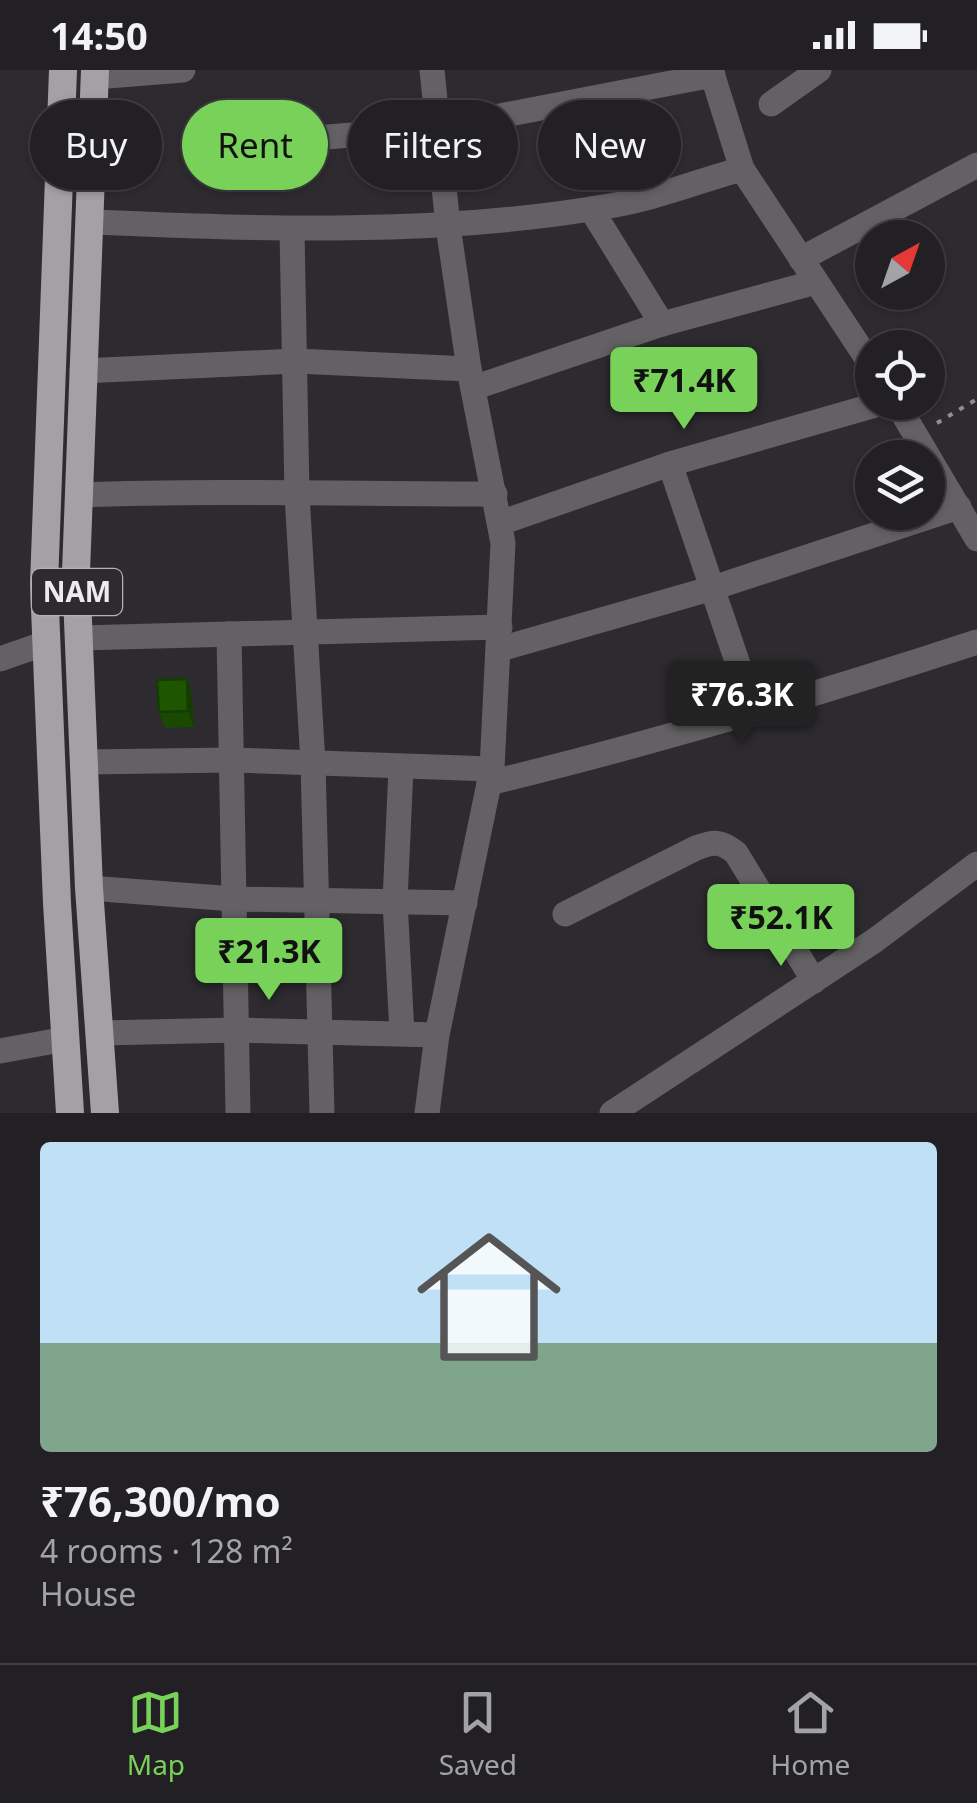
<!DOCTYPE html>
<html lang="en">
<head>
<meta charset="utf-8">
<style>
  body { margin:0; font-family:"Noto Sans",sans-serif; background:#2e2d31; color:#f1f3f6; height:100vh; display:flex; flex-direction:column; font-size:38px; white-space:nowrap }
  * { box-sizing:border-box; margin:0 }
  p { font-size:32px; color:#a2a3a6 }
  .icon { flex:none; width:55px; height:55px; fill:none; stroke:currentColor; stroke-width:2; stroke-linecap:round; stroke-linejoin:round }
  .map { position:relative; height:1043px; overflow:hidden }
  .details { display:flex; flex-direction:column; background:#222024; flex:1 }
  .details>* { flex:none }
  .top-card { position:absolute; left:30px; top:30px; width:918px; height:90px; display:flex; gap:20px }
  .needle { width:65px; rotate:40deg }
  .controls { position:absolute; left:855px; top:150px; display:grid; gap:20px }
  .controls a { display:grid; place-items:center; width:90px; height:90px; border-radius:50%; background:#222024; box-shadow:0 2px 8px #0004,0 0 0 2px #3f3e41; font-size:50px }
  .price { position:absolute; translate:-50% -85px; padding:0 22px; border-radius:10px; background:#78d158; color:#111; font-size:32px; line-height:65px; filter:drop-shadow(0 2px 5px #0008) }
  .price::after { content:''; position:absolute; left:50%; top:60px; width:30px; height:22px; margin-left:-15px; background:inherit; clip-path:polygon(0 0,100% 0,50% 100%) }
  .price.current { background:#222; color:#fff }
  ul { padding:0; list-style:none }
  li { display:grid; align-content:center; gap:20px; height:530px; padding:0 40px }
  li+li { border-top:2px solid #3f3e41 }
  li span { display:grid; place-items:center; height:310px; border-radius:10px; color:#555 }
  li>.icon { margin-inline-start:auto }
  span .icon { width:180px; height:180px; fill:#fffc; stroke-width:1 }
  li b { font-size:42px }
  .chip { padding:0 35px; border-radius:45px; background:#222024; box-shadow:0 2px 8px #0004,0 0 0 2px #3f3e41; font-size:35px; line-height:90px }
  .chip.current { background:#78d158; color:#111 }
  .status { display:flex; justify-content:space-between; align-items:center; height:70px; padding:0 50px; background:#222024; direction:ltr }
  .status svg { height:28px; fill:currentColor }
  .menu { display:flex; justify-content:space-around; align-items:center; height:140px; border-top:2px solid #3f3e41; background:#222024; font-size:28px; color:#a2a3a6 }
  .menu a { display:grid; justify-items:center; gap:5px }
  .menu .current { color:#78d158 }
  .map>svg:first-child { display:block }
</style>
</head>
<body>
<div class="status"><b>14:50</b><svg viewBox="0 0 49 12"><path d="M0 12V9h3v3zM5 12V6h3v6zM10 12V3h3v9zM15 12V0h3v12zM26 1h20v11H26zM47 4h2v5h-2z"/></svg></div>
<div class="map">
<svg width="977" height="1043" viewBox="0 0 977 1043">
  <rect width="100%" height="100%" fill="#2e2b30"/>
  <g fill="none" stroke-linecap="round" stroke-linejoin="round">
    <path stroke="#918e92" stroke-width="4" stroke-dasharray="5 8" stroke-linecap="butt" d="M937 353 977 329"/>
    <g stroke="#636164" stroke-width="25">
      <path d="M711 0 742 99 872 296"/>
      <path d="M95 7 183 0"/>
      <path d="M771 34 819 0"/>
      <path d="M206 77 437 58 713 5"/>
      <path d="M591 139 662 254"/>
      <path d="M90 152C264 159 437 166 609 136 654 129 698 111 742 99"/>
      <path d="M292 160 297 425 313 693 322 1043"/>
      <path d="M801 189 977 95"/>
      <path d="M82 301 296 291 469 299"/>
      <path d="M473 318 662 254 816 212"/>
      <path d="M896 332 977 469"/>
      <path d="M670 394 755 644"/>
      <path d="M78 425C217 420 356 424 495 424"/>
      <path d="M500 453 670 394 886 332"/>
      <path d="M229 564 238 1043"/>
      <path d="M79 568 500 557"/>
      <path d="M500 579 713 518 959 437"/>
      <path d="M0 589 46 573"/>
      <path d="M84 692 232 690 492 699"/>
      <path d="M401 698 395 831 402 963"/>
      <path d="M489 713C655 673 815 625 977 572"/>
      <path d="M89 818 234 829 465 833"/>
      <path d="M565 844 696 778C714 771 721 771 736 783L814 911"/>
      <path d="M100 963 238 960 437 965"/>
      <path d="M0 981 66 969"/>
      <path d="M427 1043 437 965 492 699 503 473 469 299 448 156 432 0"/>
      <path d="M612 1043 874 871 977 794"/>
    </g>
    <g stroke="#a4a0a5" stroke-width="28">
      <path d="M63 0 44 514 57 833 70 1043"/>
      <path d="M95 0 76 502 89 818 105 1043"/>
    </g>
  </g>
  <path fill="#1a4901" d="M192 625 194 657 165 658 159 642Z"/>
  <path fill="#153c01" d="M187 609 192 625 194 657 188 641Z"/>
  <path fill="#1e5501" stroke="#153c01" stroke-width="2.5" d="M187 609 188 641 159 642 157 610Z"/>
  <g text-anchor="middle" stroke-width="8" stroke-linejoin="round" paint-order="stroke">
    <rect fill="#2e2b30" stroke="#b4b1b6" stroke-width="2.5" x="32" y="499" width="90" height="46" rx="8"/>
    <g font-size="28" font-weight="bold" fill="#eeebef">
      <text x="77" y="532">NAM</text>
    </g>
  </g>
</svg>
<div class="controls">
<a><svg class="needle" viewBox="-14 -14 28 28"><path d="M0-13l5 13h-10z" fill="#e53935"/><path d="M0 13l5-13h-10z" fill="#a2a3a6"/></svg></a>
<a><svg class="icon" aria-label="locate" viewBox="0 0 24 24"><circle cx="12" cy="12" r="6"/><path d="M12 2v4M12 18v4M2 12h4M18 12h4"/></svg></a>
<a><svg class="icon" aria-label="layers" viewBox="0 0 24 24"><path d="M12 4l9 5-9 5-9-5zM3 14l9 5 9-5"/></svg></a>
</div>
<b class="price" style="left:684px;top:362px">₹71.4K</b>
<b class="price current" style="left:742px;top:676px">₹76.3K</b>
<b class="price" style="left:781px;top:899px">₹52.1K</b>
<b class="price" style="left:269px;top:933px">₹21.3K</b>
<div class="top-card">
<a class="chip">Buy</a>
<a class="chip current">Rent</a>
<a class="chip">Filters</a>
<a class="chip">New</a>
</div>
</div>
<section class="details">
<ul>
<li><span style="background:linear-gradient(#bfe0f5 65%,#7fa58c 0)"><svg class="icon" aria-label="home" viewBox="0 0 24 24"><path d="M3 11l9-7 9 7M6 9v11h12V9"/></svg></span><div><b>₹76,300/mo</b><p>4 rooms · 128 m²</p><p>House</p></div></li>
</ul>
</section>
<nav class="menu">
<a class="current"><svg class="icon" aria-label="map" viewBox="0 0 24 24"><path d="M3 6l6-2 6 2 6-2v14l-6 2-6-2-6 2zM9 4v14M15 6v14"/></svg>Map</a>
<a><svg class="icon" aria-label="saved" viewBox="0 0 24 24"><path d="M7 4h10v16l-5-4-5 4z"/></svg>Saved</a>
<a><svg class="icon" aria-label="home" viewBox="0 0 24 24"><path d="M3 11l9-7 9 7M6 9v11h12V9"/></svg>Home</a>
</nav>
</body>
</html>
